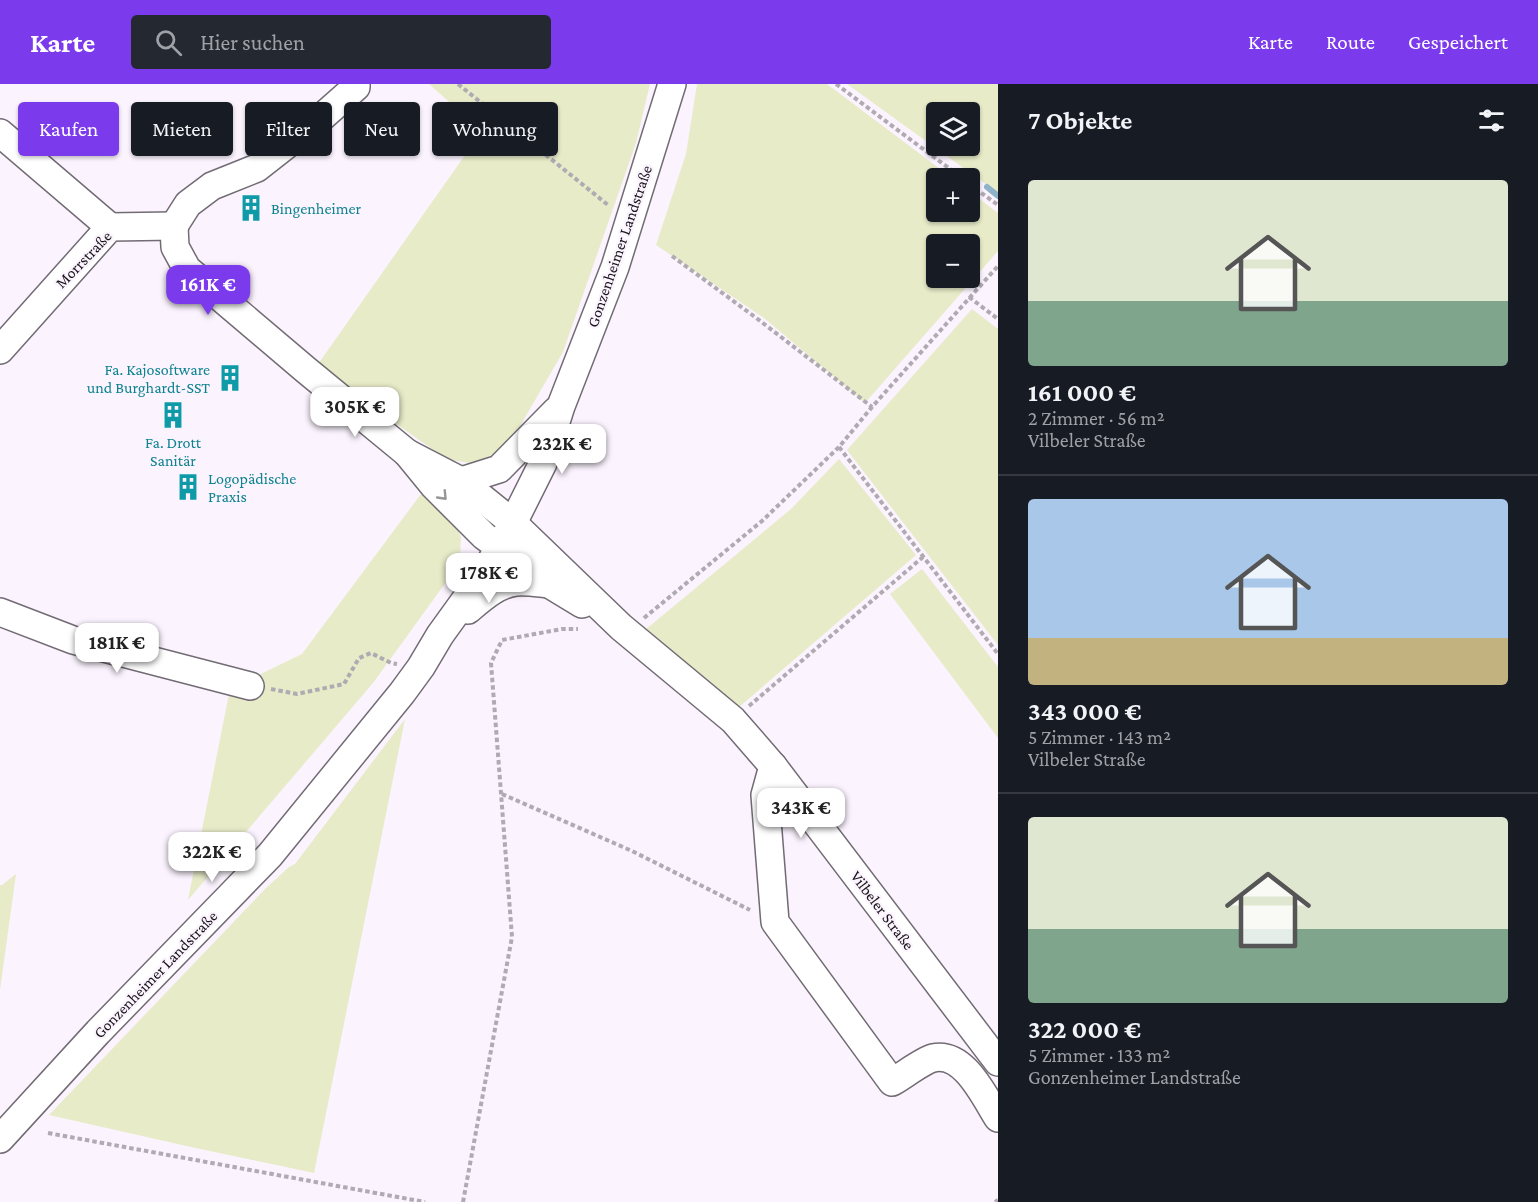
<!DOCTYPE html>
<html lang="de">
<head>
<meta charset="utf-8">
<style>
  body { margin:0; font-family:"Crimson Pro",serif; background:#242831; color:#f1f3f6; height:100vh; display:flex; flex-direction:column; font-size:22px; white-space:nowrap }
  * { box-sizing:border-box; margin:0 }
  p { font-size:20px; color:#9ea1a6 }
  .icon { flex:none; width:33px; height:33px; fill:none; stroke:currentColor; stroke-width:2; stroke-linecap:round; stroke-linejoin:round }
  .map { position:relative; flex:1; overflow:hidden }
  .details { display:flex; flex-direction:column; background:#171b24; width:540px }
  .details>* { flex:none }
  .guide { position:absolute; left:18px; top:18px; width:570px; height:54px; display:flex; gap:12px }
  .controls { position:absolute; left:926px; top:18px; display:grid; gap:12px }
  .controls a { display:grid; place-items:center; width:54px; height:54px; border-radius:6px; background:#171b24; box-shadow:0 2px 4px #0004; font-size:30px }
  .price { position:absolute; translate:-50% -51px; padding:0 14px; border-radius:12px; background:#fff; color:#222; font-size:20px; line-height:39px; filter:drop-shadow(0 2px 3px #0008) }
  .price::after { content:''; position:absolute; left:50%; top:36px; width:18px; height:14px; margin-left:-9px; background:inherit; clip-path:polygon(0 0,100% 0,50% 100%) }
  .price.selected { background:#7c3aed; color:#fff }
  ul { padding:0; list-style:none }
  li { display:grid; align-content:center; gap:12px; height:318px; padding:0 30px }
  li+li { border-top:2px solid #363941 }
  li span { display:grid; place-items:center; height:186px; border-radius:6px; color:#555 }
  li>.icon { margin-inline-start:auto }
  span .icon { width:108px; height:108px; fill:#fffc; stroke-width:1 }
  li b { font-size:26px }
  h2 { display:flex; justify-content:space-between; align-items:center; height:72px; padding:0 30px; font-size:26px }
  .chip { padding:0 21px; border-radius:6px; background:#171b24; box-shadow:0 2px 4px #0004; font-size:21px; line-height:54px }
  .chip.selected { background:#7c3aed; color:#fff }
  header { display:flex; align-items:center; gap:36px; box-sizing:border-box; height:84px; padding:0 30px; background:#7c3aed; color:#fff }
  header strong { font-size:28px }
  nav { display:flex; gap:33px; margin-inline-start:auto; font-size:21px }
  .search { width:420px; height:54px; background:#242831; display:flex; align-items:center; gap:15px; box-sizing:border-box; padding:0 21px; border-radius:6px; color:#9ea1a6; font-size:22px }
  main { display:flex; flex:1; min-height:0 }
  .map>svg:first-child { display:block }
</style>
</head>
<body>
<header>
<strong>Karte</strong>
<div class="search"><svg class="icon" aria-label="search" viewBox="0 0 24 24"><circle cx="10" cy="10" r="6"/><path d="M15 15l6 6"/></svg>Hier suchen</div>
<nav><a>Karte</a><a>Route</a><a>Gespeichert</a></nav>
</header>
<main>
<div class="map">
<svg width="998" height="1118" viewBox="0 0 998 1118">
  <rect width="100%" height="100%" fill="#fbf3fe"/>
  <g fill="#e7ebc8" fill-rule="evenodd">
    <path d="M429 0H650L636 59 563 268 509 361 476 380 446 375 316 283 482 47Z"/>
    <path d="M697 0H827L952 94H936V128H969V107L998 129V167L865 319 764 234 656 161 686 70ZM936 160H969V194H936Z"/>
    <path d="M847 0H998V109ZM936 28H969V62H936Z"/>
    <path d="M972 225 998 245V561L847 366Z"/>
    <path d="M839 375 916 471 738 624 645 546 791 425Z"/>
    <path d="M421 410 451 432 461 453 460 472 449 494 373 599 188 816 230 605 302 570Z"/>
    <path d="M922 485 998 583V654L890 510Z"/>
    <path d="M405 635 314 1089 191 1063 49 1031 265 805 289 783 295 780Z"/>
    <path d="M16 790 0 906V801H2Z"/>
  </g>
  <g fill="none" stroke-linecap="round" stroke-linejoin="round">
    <path stroke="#8eb2c8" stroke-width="6" d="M987 103 998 112"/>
    <defs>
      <g id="minor">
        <path d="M0 49 110 143"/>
        <path d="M174 142 175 163 187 185 306 286 407 369 434 402 484 452 549 500 582 520"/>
        <path d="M174 142 188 120 212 102 257 84 322 33 356 3V0"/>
        <path d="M0 266 110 143 174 142"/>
        <path d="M407 369 461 397 513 439 621 543 733 636 773 682 998 978"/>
        <path d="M461 397 499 385 556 327"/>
        <path d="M468 526C481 515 497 500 516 498 527 497 538 499 549 500"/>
        <path d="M0 528 73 556 250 602"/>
        <path d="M773 682 765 711 775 838 892 998C903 992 922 977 933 974 964 967 984 1012 998 1034"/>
        <path d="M0 1055 98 948 270 771 402 609 421 583 440 551 484 490 513 439 543 379 561 322 615 183 672 0"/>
      </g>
    </defs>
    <use href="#minor" stroke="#726b74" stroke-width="30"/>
    <g stroke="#b0aab2" stroke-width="4" stroke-dasharray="4.5 3" stroke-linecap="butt">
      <path d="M458 0 608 121"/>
      <path d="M836 0 962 94"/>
      <path d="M969 100 998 121"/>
      <path d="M672 172 755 233 872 323"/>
      <path d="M969 213 998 235"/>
      <path d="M839 363 998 570"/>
      <path d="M644 534 762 437 839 363 872 323 998 182"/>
      <path d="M271 605 297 610 344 600 359 574 371 569 391 579 397 580"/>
      <path d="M749 622 923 473"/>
      <path d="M502 710 632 767 750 826"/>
      <path d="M48 1049 425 1118"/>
      <path d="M463 1118 512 853 491 579 502 556 562 545H578"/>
      <path d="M995 1118 998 1116"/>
    </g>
    <use href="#minor" stroke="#fff" stroke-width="27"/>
  </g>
  <defs><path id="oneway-chevron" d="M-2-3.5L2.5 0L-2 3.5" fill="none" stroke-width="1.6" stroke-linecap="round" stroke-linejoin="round" transform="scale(1.5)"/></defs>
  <use stroke="#969597" href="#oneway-chevron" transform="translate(443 412) rotate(46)"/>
  <defs>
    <symbol id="building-bare" viewBox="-9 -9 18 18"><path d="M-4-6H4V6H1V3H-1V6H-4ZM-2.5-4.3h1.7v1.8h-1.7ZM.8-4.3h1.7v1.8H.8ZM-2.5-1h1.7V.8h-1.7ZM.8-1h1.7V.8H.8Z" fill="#0f9aa8" stroke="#fbf3fe" stroke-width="2.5" paint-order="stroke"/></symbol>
  </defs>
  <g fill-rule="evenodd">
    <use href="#building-bare" x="232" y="105" width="38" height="38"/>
    <use href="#building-bare" x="211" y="275" width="38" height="38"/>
    <use href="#building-bare" x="154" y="312" width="38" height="38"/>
    <use href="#building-bare" x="169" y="384" width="38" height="38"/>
  </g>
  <g text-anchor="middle" stroke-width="4.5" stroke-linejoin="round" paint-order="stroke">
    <g font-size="16" fill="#0d838f" stroke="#fbf3fe" text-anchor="start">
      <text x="271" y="130">Bingenheimer</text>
      <text x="210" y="291" text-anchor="end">Fa. Kajosoftware<tspan x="210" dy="18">und Burghardt-SST</tspan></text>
      <text x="173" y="364" text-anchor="middle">Fa. Drott<tspan x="173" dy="18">Sanitär</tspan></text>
      <text x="208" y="400">Logopädische<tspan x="208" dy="18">Praxis</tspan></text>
    </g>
    <g font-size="16" fill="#161417" stroke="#fbf3fe">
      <text transform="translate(619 162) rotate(-71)" y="6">Gonzenheimer Landstraße</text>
      <text transform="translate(83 175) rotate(-46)" y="6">Morrstraße</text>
      <text transform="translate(883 826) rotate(53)" y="6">Vilbeler Straße</text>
      <text transform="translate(155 890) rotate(-46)" y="6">Gonzenheimer Landstraße</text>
    </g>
  </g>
</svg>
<div class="controls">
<a><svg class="icon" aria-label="layers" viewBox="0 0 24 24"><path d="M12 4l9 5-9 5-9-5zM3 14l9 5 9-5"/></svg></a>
<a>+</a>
<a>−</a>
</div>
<b class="price selected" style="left:208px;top:232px">161K €</b>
<b class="price" style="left:355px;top:354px">305K €</b>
<b class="price" style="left:562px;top:391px">232K €</b>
<b class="price" style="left:489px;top:520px">178K €</b>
<b class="price" style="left:117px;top:590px">181K €</b>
<b class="price" style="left:801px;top:755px">343K €</b>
<b class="price" style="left:212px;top:799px">322K €</b>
<div class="guide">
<a class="chip selected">Kaufen</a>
<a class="chip">Mieten</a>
<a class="chip">Filter</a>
<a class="chip">Neu</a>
<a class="chip">Wohnung</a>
</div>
</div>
<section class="details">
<h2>7 Objekte<svg class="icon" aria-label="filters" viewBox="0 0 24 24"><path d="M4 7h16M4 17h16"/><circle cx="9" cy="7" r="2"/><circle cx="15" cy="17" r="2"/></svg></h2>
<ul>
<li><span style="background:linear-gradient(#dfe7d0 65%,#7fa58c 0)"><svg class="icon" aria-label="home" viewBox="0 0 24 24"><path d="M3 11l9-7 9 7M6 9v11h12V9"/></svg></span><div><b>161 000 €</b><p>2 Zimmer · 56 m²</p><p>Vilbeler Straße</p></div></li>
<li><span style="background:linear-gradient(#a9c7e8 75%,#c2b280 0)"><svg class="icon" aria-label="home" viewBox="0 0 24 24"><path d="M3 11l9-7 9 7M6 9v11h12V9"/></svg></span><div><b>343 000 €</b><p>5 Zimmer · 143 m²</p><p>Vilbeler Straße</p></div></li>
<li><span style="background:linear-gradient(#dfe7d0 60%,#7fa58c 0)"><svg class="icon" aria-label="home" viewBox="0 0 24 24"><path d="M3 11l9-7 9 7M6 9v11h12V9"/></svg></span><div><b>322 000 €</b><p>5 Zimmer · 133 m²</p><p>Gonzenheimer Landstraße</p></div></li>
</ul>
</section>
</main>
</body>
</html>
